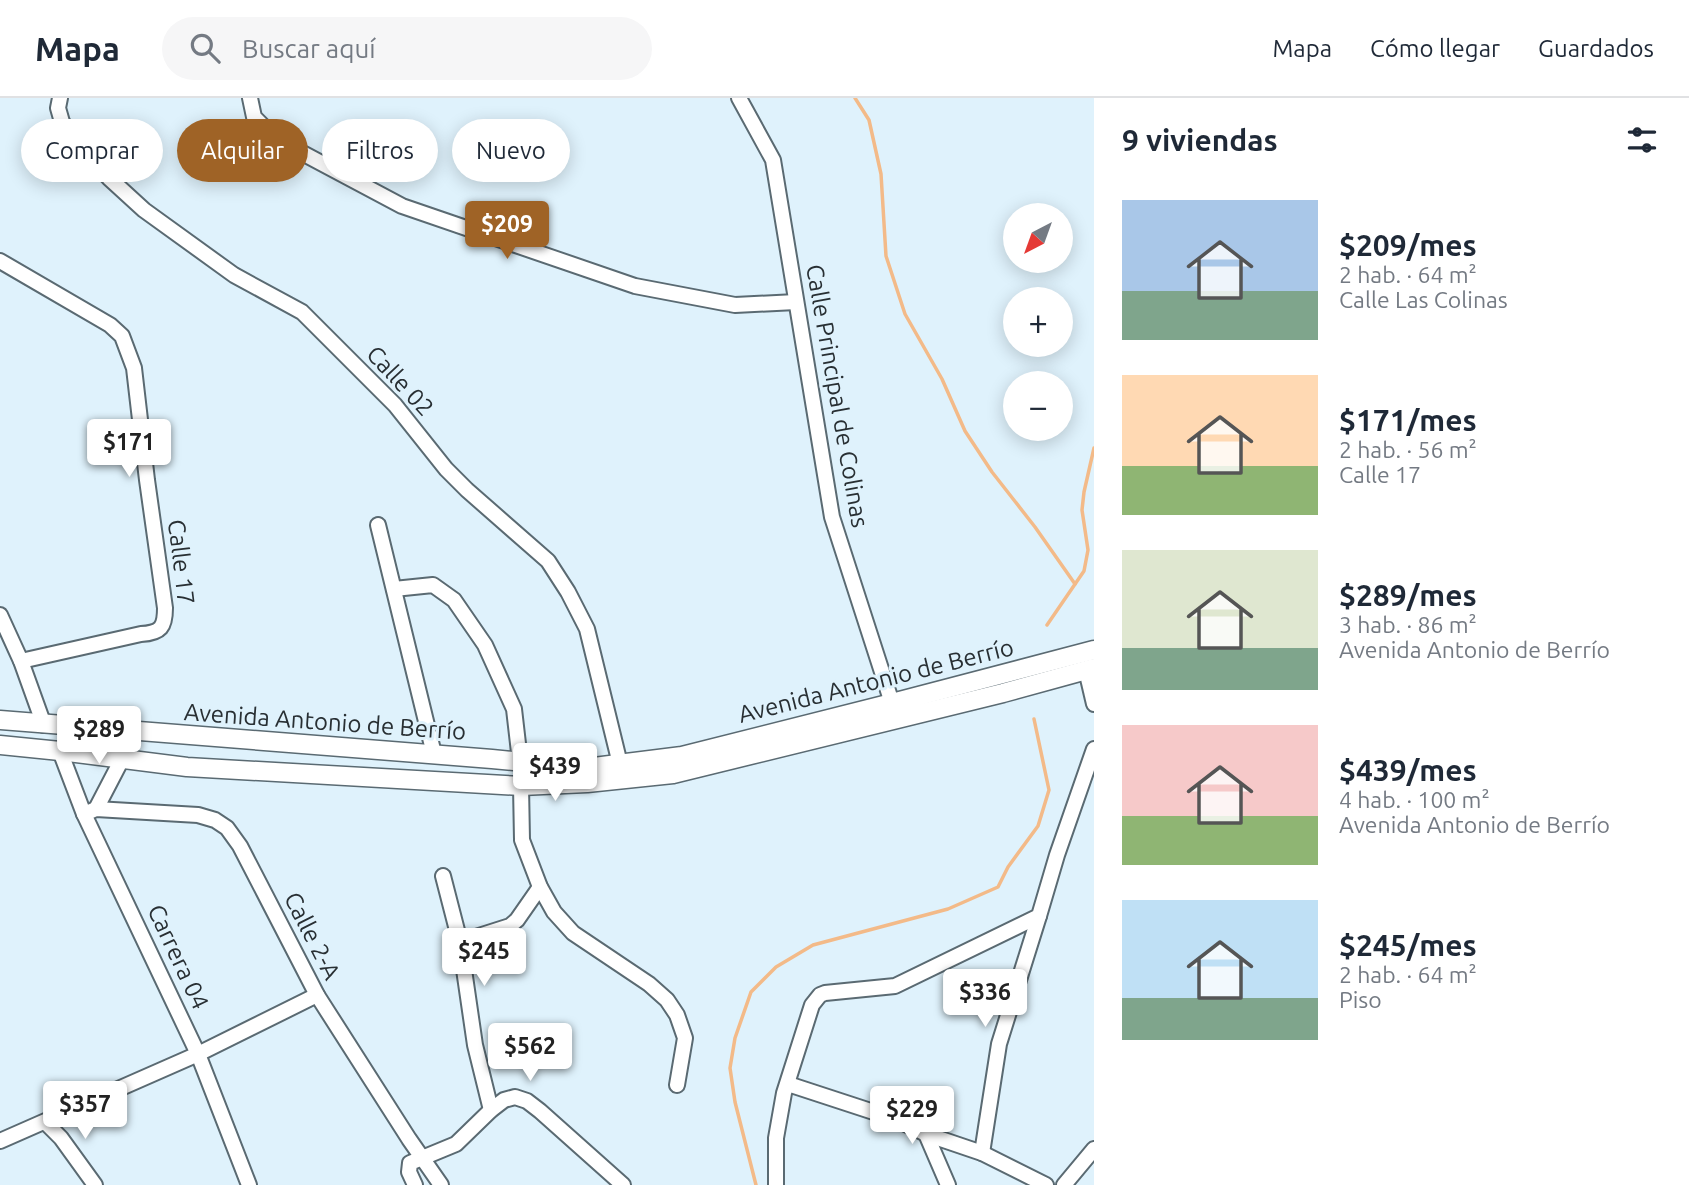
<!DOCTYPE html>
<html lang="es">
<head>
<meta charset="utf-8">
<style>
  body { margin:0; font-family:Ubuntu,sans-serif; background:#f6f6f7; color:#1f2937; height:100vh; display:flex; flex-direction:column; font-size:26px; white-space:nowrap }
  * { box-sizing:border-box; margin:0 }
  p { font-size:23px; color:#747a83 }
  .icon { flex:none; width:38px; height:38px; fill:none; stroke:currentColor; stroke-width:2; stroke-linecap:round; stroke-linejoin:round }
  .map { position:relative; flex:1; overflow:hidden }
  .drawer { display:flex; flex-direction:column; background:#fff; width:595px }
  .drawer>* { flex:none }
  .guide { position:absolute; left:21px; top:21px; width:665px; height:63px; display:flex; gap:14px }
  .needle { width:46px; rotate:221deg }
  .controls { position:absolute; left:1003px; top:105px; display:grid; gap:14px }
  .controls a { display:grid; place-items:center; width:70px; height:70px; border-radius:50%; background:#fff; box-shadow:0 4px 18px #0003; font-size:35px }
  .price { position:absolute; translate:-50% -60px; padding:0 16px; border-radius:7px; background:#fff; color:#222; font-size:23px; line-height:46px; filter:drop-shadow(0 2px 4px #0008) }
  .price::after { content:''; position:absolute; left:50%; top:42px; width:21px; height:16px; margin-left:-10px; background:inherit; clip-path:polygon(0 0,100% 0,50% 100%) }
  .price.active { background:#9f6326; color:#fff }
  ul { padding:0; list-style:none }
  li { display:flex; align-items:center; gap:21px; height:175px; padding:0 28px }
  li span { display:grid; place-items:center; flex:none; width:196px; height:140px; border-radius:0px; color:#555 }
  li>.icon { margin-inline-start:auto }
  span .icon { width:84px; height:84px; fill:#fffc; stroke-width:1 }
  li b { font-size:30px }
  h2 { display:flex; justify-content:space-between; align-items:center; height:84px; padding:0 28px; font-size:30px }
  .tag { padding:0 24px; border-radius:32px; background:#fff; box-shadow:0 4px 18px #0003; font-size:24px; line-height:63px }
  .tag.active { background:#9f6326; color:#fff }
  header { display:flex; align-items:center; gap:42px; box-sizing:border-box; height:98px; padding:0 35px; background:#fff; border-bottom:2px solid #e0e1e3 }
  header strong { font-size:33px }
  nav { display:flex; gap:38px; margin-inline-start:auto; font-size:24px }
  .search { width:490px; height:63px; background:#f6f6f7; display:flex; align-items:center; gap:18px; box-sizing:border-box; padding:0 24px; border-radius:38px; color:#747a83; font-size:26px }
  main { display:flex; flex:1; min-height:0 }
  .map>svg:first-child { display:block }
</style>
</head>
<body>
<header>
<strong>Mapa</strong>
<div class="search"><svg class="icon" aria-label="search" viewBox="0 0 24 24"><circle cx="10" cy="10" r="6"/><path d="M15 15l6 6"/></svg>Buscar aquí</div>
<nav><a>Mapa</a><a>Cómo llegar</a><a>Guardados</a></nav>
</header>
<main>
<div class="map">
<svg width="1094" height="1087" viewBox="0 0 1094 1087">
  <rect width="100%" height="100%" fill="#dff2fc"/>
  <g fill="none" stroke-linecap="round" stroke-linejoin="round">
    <g stroke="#f3ba88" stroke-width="3.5">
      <path d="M855 0 869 22 881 76 886 158 905 216 942 281 965 333 992 374 1035 429 1075 486"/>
      <path d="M1047 527 1084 473 1088 452 1082 412 1084 394 1094 350"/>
      <path d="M756 1087 735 1004 730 970 735 940 751 894 776 869 813 847 948 811 998 789 1008 769 1038 728 1049 692 1034 621"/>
    </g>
    <defs>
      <g id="minor">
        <path d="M60 0 58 10 62 24 81 51 109 80 144 112 234 177 302 214 395 307 446 371 467 392 548 463 568 494 587 531 620 666"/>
        <path d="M250 0 254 19 276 41 402 108 635 188 735 207 796 204"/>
        <path d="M739 0 773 62 832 419 892 605"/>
        <path d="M0 163 110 227 122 238 134 270 147 382 165 510C165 529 161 535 141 536L21 563"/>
        <path d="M378 427 434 656"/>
        <path d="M394 491 433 487 454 502 485 547 514 611 520 663"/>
        <path d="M0 517 21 563 44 627"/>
        <path d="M1086 572 1094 606"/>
        <path d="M60 653 84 716 198 956 249 1087"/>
        <path d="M521 688 522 742 540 789 554 814 573 835 649 886 667 902 677 917 685 940 677 987"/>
        <path d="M96 711 122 661 126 633"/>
        <path d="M84 716 96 711 198 717 215 722 227 730 240 748 317 897 409 1041 441 1087"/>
        <path d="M443 778 460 844 475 947 491 1012"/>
        <path d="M460 844 510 828 517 822 540 789"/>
        <path d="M788 986 895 1021 926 1036 982 1055 1046 1087"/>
        <path d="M45 1024 61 1040 95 1087"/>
        <path d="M926 1036 948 1087"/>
        <path d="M0 1043 198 956 317 897"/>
        <path d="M982 1055 999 946 1039 818"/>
        <path d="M415 1087 409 1074 410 1065 456 1046 491 1012 504 1002 515 999 527 1003 540 1013 623 1087"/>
        <path d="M776 1087V1040L784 995 812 907 820 897 825 895 895 888 1039 818 1057 757 1094 651"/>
        <path d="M1064 1087 1094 1051"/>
      </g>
      <g id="tertiary">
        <path d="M0 622 492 661 586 670 682 658 892 605 1094 552"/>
        <path d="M0 647 60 653 187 669 521 688 587 685 673 676 1003 595 1094 570"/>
      </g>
    </defs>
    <use href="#minor" stroke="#5a6a72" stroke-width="18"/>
    <use href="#tertiary" stroke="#5a6a72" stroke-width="21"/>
    <use href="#minor" stroke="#fff" stroke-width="14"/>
    <use href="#tertiary" stroke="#fff" stroke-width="18"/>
  </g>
  <g text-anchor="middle" stroke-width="6" stroke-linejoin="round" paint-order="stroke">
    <g font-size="24" fill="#282f33" stroke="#dff2fc">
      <text transform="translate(400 283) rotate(47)" y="8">Calle 02</text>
      <text transform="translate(837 298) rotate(80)" y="8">Calle Principal de Colinas</text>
      <text transform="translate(181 464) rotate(83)" y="8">Calle 17</text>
      <text transform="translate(876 583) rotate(-14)" y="8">Avenida Antonio de Berrío</text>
      <text transform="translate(325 624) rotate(4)" y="8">Avenida Antonio de Berrío</text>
      <text transform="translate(312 838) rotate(63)" y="8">Calle 2-A</text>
      <text transform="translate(178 859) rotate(65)" y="8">Carrera 04</text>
    </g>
  </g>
</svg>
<div class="controls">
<a><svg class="needle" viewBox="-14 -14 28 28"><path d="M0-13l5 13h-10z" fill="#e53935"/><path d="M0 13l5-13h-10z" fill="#747a83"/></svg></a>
<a>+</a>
<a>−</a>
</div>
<b class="price active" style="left:507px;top:163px">$209</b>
<b class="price" style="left:129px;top:381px">$171</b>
<b class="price" style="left:99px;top:668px">$289</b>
<b class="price" style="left:555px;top:705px">$439</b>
<b class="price" style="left:484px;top:890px">$245</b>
<b class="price" style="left:985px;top:931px">$336</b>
<b class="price" style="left:530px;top:985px">$562</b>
<b class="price" style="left:85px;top:1043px">$357</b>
<b class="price" style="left:912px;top:1048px">$229</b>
<div class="guide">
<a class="tag">Comprar</a>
<a class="tag active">Alquilar</a>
<a class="tag">Filtros</a>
<a class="tag">Nuevo</a>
</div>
</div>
<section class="drawer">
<h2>9 viviendas<svg class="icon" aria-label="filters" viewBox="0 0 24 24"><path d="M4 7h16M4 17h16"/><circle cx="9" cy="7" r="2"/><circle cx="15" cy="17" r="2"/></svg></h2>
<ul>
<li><span style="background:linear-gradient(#a9c7e8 65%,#7fa58c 0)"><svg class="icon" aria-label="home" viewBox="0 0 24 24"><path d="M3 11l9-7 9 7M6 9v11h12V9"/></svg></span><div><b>$209/mes</b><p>2 hab. · 64 m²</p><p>Calle Las Colinas</p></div></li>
<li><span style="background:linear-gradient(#ffd9b3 65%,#8fb573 0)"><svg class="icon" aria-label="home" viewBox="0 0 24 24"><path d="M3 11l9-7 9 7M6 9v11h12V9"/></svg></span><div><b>$171/mes</b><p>2 hab. · 56 m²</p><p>Calle 17</p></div></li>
<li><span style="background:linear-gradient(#dfe7d0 70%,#7fa58c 0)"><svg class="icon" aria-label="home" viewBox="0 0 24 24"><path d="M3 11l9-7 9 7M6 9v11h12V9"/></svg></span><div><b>$289/mes</b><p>3 hab. · 86 m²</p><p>Avenida Antonio de Berrío</p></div></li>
<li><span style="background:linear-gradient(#f6c9c9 65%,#8fb573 0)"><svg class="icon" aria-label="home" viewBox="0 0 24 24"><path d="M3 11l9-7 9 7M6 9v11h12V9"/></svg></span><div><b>$439/mes</b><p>4 hab. · 100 m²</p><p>Avenida Antonio de Berrío</p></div></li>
<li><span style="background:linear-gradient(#bfe0f5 70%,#7fa58c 0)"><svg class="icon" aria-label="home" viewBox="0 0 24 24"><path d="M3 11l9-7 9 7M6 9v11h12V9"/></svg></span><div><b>$245/mes</b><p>2 hab. · 64 m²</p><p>Piso</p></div></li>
</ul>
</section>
</main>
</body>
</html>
